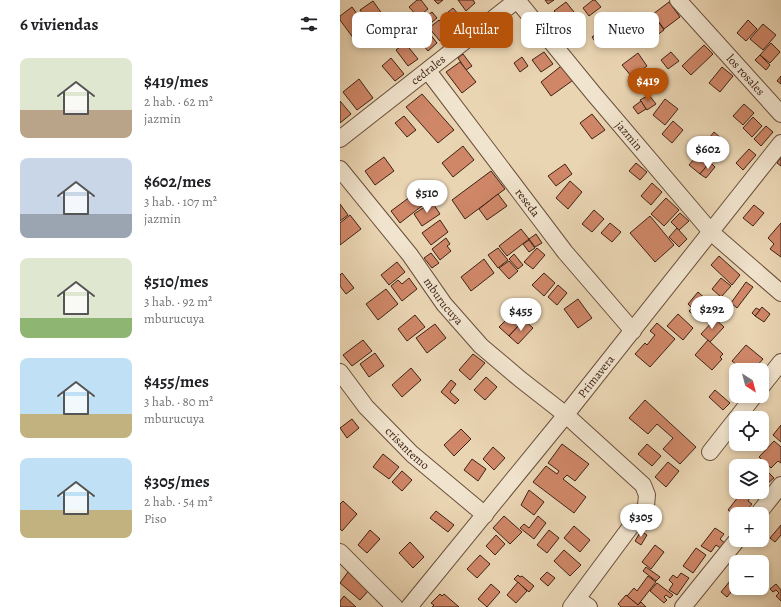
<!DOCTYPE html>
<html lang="es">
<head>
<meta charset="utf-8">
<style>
  body { margin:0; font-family:Alegreya,serif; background:#f6f6f6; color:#202124; height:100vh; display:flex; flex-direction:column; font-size:15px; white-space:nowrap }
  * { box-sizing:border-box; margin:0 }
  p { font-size:13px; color:#757577 }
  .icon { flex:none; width:22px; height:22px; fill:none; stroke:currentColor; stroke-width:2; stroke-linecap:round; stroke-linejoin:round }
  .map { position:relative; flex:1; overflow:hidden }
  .drawer { display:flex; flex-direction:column; background:#fff; width:340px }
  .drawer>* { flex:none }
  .top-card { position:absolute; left:12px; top:12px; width:369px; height:36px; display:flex; gap:8px }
  .needle { width:26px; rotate:144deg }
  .fabs { position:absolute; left:389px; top:363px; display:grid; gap:8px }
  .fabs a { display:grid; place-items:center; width:40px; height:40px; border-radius:8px; background:#fff; box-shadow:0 2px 6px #0003; font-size:20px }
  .price { position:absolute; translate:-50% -34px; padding:0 9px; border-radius:14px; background:#fff; color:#222; font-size:13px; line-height:26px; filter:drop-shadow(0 1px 2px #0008) }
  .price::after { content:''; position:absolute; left:50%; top:24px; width:12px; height:9px; margin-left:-6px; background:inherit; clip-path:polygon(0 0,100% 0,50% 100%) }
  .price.on { background:#b45309; color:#fff }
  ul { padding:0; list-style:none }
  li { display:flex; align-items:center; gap:12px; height:100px; padding:0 20px }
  li span { display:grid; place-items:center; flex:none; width:112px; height:80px; border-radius:8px; color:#555 }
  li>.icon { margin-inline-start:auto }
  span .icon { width:48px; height:48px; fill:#fffc; stroke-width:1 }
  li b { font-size:17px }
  h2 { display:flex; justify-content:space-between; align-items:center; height:48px; padding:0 20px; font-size:17px }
  .chip { padding:0 14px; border-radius:8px; background:#fff; box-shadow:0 2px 6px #0003; font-size:14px; line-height:36px }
  .chip.on { background:#b45309; color:#fff }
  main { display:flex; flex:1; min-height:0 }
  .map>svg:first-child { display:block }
</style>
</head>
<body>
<main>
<section class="drawer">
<h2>6 viviendas<svg class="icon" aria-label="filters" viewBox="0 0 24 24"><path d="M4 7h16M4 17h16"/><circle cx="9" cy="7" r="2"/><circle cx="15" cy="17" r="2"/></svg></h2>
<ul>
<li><span style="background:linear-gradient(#dfe7d0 65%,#b9a48a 0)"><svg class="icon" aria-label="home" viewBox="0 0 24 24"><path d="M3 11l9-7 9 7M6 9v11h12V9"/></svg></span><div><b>$419/mes</b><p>2 hab. · 62 m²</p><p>jazmin</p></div></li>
<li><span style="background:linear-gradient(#c9d6e8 70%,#9aa5b1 0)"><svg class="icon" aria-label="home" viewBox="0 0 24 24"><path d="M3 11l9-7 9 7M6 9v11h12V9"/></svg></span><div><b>$602/mes</b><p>3 hab. · 107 m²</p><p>jazmin</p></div></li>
<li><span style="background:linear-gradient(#dfe7d0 75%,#8fb573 0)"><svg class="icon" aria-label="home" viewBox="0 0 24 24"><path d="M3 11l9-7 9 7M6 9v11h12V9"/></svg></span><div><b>$510/mes</b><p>3 hab. · 92 m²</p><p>mburucuya</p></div></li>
<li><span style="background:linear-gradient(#bfe0f5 70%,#c2b280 0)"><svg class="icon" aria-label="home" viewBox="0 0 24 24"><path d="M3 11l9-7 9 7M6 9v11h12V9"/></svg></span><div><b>$455/mes</b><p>3 hab. · 80 m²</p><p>mburucuya</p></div></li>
<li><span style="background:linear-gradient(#bfe0f5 65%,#c2b280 0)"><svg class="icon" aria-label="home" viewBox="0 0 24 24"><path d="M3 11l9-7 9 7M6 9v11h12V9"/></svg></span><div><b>$305/mes</b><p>2 hab. · 54 m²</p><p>Piso</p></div></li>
</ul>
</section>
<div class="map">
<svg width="441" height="607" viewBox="0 0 441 607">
  <rect width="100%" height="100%" fill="#ead5b3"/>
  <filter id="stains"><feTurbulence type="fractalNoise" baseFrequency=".005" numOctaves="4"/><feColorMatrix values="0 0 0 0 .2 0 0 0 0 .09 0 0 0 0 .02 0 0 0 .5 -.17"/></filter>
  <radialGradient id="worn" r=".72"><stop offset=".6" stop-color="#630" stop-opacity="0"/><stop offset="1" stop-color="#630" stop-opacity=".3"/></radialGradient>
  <g fill="#cf8768" stroke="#3f2215">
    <path d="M77 0H81L88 9 78 17 69 7Z"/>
    <path d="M94 0H103L98 4Z"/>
    <path d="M118 0H133L135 3 126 11Z"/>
    <path d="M205 0H214L208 4Z"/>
    <path d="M253 0H255L261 7 249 16 243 8Z"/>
    <path d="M33 1 49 24 36 33 20 10Z"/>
    <path d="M226 2 234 12 222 21 214 11Z"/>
    <path d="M329 2 340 17 324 29 313 14Z"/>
    <path d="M12 7 31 33 17 43 0 20V16Z"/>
    <path d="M113 8 120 16 109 25 103 16Z"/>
    <path d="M92 12 97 18 85 28 80 22Z"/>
    <path d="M234 12 243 23 229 34 220 23Z"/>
    <path d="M313 14 324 30 306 43 302 37 312 30 305 20Z"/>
    <path d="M99 20 110 33 100 41 89 28Z"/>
    <path d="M408 20 417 29 406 41 397 33Z"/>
    <path d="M272 23 279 33 259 47 252 37Z"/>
    <path d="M423 24 436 35 423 50 410 39Z"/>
    <path d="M86 29 97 43 88 51 76 37Z"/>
    <path d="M65 43 78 59 68 66 56 50Z"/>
    <path d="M431 43 440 52 430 63 420 55Z"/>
    <path d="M364 45 373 54 351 75 342 66Z"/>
    <path d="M204 52 213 64 201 72 192 60Z"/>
    <path d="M331 52 339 61 328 69 321 60Z"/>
    <path d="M298 53 307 66 292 77 282 65Z"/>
    <path d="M123 54 132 66 126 70 118 58Z"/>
    <path d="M420 55 430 65 426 70 415 60Z"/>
    <path d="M182 57 188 66 180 72 174 63Z"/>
    <path d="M51 58 64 74 55 81 42 66Z"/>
    <path d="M120 62 136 82 122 93 106 72Z"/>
    <path d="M225 63 236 78 211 96 201 82Z"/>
    <path d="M382 67 393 76 380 92 369 83Z"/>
    <path d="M306 71 314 83 303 91 294 79Z"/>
    <path d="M441 76V84L437 81Z"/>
    <path d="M19 79 33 98 17 110 3 92Z"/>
    <path d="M82 94 114 130 98 143 66 107Z"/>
    <path d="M309 95 316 104 307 110 300 100Z"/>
    <path d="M325 99 338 109 325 125 313 115Z"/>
    <path d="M0 101 11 114 0 123Z"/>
    <path d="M301 101 306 109 298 114 293 107Z"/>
    <path d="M404 104 414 113 403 125 393 116Z"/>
    <path d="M252 114 265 130 252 139 240 123Z"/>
    <path d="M64 116 76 130 67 137 55 123Z"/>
    <path d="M413 117 422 126 412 137 403 128Z"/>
    <path d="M333 121 343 130 332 143 322 134Z"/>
    <path d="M426 126 433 132 421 146 414 139Z"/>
    <path d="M374 132 381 138 372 148 376 150 370 157 360 149Z"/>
    <path d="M123 146 134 160 113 177 102 163Z"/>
    <path d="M409 149 416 155 403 170 396 163Z"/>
    <path d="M360 152 371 161 360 174 349 165Z"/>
    <path d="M44 157 54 171 35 185 25 171Z"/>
    <path d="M441 157V166L437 163Z"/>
    <path d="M370 162 375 167 366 178 360 174Z"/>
    <path d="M296 163 307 172 300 180 289 171Z"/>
    <path d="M225 164 232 174 216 186 208 176Z"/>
    <path d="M151 171 165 189 125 219 112 200Z"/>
    <path d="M230 181 242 192 228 209 216 198Z"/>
    <path d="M312 183 322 192 311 205 301 196Z"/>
    <path d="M78 191 87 202 60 223 51 211Z"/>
    <path d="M158 194 167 206 147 220 139 209Z"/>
    <path d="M326 198 339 210 324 226 311 214Z"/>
    <path d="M92 202 100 214 82 226 74 214Z"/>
    <path d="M0 204 8 215 0 221Z"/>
    <path d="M414 205 424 213 413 226 403 218Z"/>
    <path d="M254 210 264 219 252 232 242 224Z"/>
    <path d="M340 213 349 221 339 230 331 222Z"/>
    <path d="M10 215 21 229 0 245V223Z"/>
    <path d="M310 216 334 245 315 262 290 233Z"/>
    <path d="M100 220 108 232 91 245 82 233Z"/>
    <path d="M270 223 281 232 272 242 261 233Z"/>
    <path d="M441 223V257L430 249 434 244 428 238Z"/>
    <path d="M337 228 347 239 339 247 329 237Z"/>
    <path d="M181 229 189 239 167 256 159 246Z"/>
    <path d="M196 234 202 243 195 247 189 239Z"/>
    <path d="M106 238 110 244 107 246 111 251 100 260 92 249Z"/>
    <path d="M189 240 195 248 189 252 183 244Z"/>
    <path d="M158 248 168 260 158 268 148 255Z"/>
    <path d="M197 248 205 255 193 269 184 262Z"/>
    <path d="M91 253 99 263 92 268 84 258Z"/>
    <path d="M174 254 183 265 178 269 169 259Z"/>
    <path d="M379 256 400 275 392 285 371 265Z"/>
    <path d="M144 259 154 273 131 291 121 277Z"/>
    <path d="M169 261 178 271 169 279 159 268Z"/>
    <path d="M57 262 65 272 49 285 41 275Z"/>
    <path d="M2 273 14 288 6 294 0 286V275Z"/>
    <path d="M204 273 215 283 204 296 192 285Z"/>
    <path d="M69 278 77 289 62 301 51 286 58 280 62 284Z"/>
    <path d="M381 278 391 286 381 297 372 289Z"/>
    <path d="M406 282 413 287 397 308 391 303Z"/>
    <path d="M218 285 227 293 217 305 208 297Z"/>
    <path d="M46 289 58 304 38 320 26 304Z"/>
    <path d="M358 292 369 302 355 317 349 311 352 308 348 304Z"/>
    <path d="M238 299 252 318 238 328 224 309Z"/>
    <path d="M422 307 430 314 424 322 415 316Z"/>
    <path d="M416 308 420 310 415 316 412 313Z"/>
    <path d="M175 311 184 319 169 336 159 327Z"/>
    <path d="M338 314 353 328 343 340 327 326Z"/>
    <path d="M75 315 85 327 67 341 58 329Z"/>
    <path d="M375 319 384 327 370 342 361 334Z"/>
    <path d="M184 320 193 328 178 344 169 336Z"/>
    <path d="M317 323 335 339 310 367 295 354 305 343 307 345 315 335 310 331Z"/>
    <path d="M95 324 106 338 87 353 76 338Z"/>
    <path d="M23 340 32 351 12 366 3 355Z"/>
    <path d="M368 340 383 354 380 357 382 359 372 370 355 355Z"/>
    <path d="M406 345 423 359 413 370H403L392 361Z"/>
    <path d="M35 353 44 366 29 377 20 364Z"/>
    <path d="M133 354 145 363 130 380 119 370Z"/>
    <path d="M71 368 81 380 62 397 52 385Z"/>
    <path d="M146 377 157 387 145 400 134 390Z"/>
    <path d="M111 380 116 384 110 392 119 400 115 404 101 392Z"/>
    <path d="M375 390 390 403 383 410 369 397Z"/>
    <path d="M305 400 356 447 340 464 323 449 333 438 317 424 308 434 289 418Z"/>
    <path d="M12 419 19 428 7 438 0 428Z"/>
    <path d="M441 425V442L433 435Z"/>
    <path d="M121 429 131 439 114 456 104 445Z"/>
    <path d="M434 441 441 447V463L438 461 431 468 419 457Z"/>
    <path d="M222 444 249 464 235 481 227 475 223 479 246 497 234 513 193 482 206 466 217 474 219 471 208 463Z"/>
    <path d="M307 444 321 456 312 466 298 454Z"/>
    <path d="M153 447 165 458 154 470 143 459Z"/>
    <path d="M43 454 59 467 49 479 33 467Z"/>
    <path d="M132 459 146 469 138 481 124 470Z"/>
    <path d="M328 462 339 471 326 487 315 477Z"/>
    <path d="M419 463 434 478 427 484 423 481 422 482V466H416Z"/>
    <path d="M62 471 72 480 62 491 52 482Z"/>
    <path d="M189 490 204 502 194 515 181 505Z"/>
    <path d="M402 492 410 498 408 501 412 504 407 510 403 508 396 516 388 510Z"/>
    <path d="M3 501 17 514 2 531 0 529V504Z"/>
    <path d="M96 511 114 525 108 532 90 518Z"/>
    <path d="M164 516 182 532 170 544 153 528Z"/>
    <path d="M198 516 206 523 194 539 180 528 184 524 189 528Z"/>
    <path d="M441 525V535L435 542 430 538Z"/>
    <path d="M234 526 250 540 240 552 224 538Z"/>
    <path d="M375 528 384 534 380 539 386 544 382 549 376 545 371 552 361 546Z"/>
    <path d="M30 530 40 539 27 553 18 545Z"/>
    <path d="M209 530 219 538 207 553 197 545Z"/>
    <path d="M301 531 307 535 301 545 295 541Z"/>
    <path d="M156 535 165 544 155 555 146 546Z"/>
    <path d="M70 542 84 557 73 568 59 553Z"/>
    <path d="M315 545 324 552 311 569 302 562Z"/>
    <path d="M356 548 366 555 353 573 343 566Z"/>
    <path d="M224 550 241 565 230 576 214 561Z"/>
    <path d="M140 555 150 564 137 578 127 569Z"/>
    <path d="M422 558 427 563 422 569V562H417Z"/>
    <path d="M306 567 320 577 316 581 303 571Z"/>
    <path d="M8 572 29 590 20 600 0 583Z"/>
    <path d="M207 572 215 578 208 586 200 579Z"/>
    <path d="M341 573 349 578 337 595 329 590 333 584 329 580 333 575 337 578Z"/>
    <path d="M178 575 180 577 182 576 194 586 189 592 174 579Z"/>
    <path d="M308 576 316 582 298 605 287 596 294 588 297 591Z"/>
    <path d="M390 581 396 586 387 597 381 592Z"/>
    <path d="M178 582 187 591 176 603 167 595Z"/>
    <path d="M317 583 333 595 330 598 326 595 324 597 327 600 324 603 310 591Z"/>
    <path d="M151 584 160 592 147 607 138 599Z"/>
    <path d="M436 584 441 590V601L436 596 439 593 436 590 433 592 430 589Z"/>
    <path d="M100 594 102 596 104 594 119 607H92L94 605 91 603Z"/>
    <path d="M286 595 298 605 301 602 306 607H281L278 604Z"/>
    <path d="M4 596 16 607H0V601Z"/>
  </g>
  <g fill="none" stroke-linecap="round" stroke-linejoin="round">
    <defs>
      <g id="minor">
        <path id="s1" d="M177 0 253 93 372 233 441 293"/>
        <path id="s2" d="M338 0 441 114"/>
        <path id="s3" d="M88 71 225 252 293 331"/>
        <path id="s4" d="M0 139 177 0"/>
        <path id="s5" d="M0 169 70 255 104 304 141 346 180 379 226 415 303 485 307 495 306 506 231 607"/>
        <path id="s6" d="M0 372 26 407 72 454 145 515"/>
        <path d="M422 386 441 362"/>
        <path d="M397 418 414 396"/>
        <path d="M370 452 396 419"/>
        <path d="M418 514 441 485"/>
        <path d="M0 552 55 607"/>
        <path d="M237 599 249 607"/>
        <path id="s7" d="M69 607 220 422 441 143"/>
        <path d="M343 607 397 540"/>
      </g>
    </defs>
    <use href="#minor" stroke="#6a4f3c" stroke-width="18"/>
    <use href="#minor" stroke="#f1e4ce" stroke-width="16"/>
  </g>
  <g text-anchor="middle" stroke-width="3" stroke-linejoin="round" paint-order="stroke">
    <g font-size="12" fill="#3f2215" stroke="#f1e4ce">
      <text dy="4" stroke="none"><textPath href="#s4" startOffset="112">cedrales</textPath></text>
      <text dy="4" stroke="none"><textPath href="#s2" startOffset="101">los rosales</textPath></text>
      <text dy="4" stroke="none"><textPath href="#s1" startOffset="176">jazmin</textPath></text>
      <text dy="4" stroke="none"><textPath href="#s3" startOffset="165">reseda</textPath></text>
      <text dy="4" stroke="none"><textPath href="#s5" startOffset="168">mburucuya</textPath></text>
      <text dy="4" stroke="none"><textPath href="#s7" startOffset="297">Primavera</textPath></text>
      <text dy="4" stroke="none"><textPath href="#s6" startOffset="102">crisantemo</textPath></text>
    </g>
  </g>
  <rect width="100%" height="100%" filter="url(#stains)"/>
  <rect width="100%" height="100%" fill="url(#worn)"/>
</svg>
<div class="fabs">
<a><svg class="needle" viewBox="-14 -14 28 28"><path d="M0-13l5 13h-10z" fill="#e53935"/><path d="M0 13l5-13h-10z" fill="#757577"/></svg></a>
<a><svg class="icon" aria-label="locate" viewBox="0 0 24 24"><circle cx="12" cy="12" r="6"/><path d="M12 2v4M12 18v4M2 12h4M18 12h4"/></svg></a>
<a><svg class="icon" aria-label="layers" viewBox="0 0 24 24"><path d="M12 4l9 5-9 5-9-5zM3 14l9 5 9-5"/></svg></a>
<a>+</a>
<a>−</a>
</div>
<b class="price on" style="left:308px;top:102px">$419</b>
<b class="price" style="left:368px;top:170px">$602</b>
<b class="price" style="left:87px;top:214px">$510</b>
<b class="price" style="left:372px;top:330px">$292</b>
<b class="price" style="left:181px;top:332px">$455</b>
<b class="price" style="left:301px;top:538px">$305</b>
<div class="top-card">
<a class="chip">Comprar</a>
<a class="chip on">Alquilar</a>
<a class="chip">Filtros</a>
<a class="chip">Nuevo</a>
</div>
</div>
</main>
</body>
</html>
